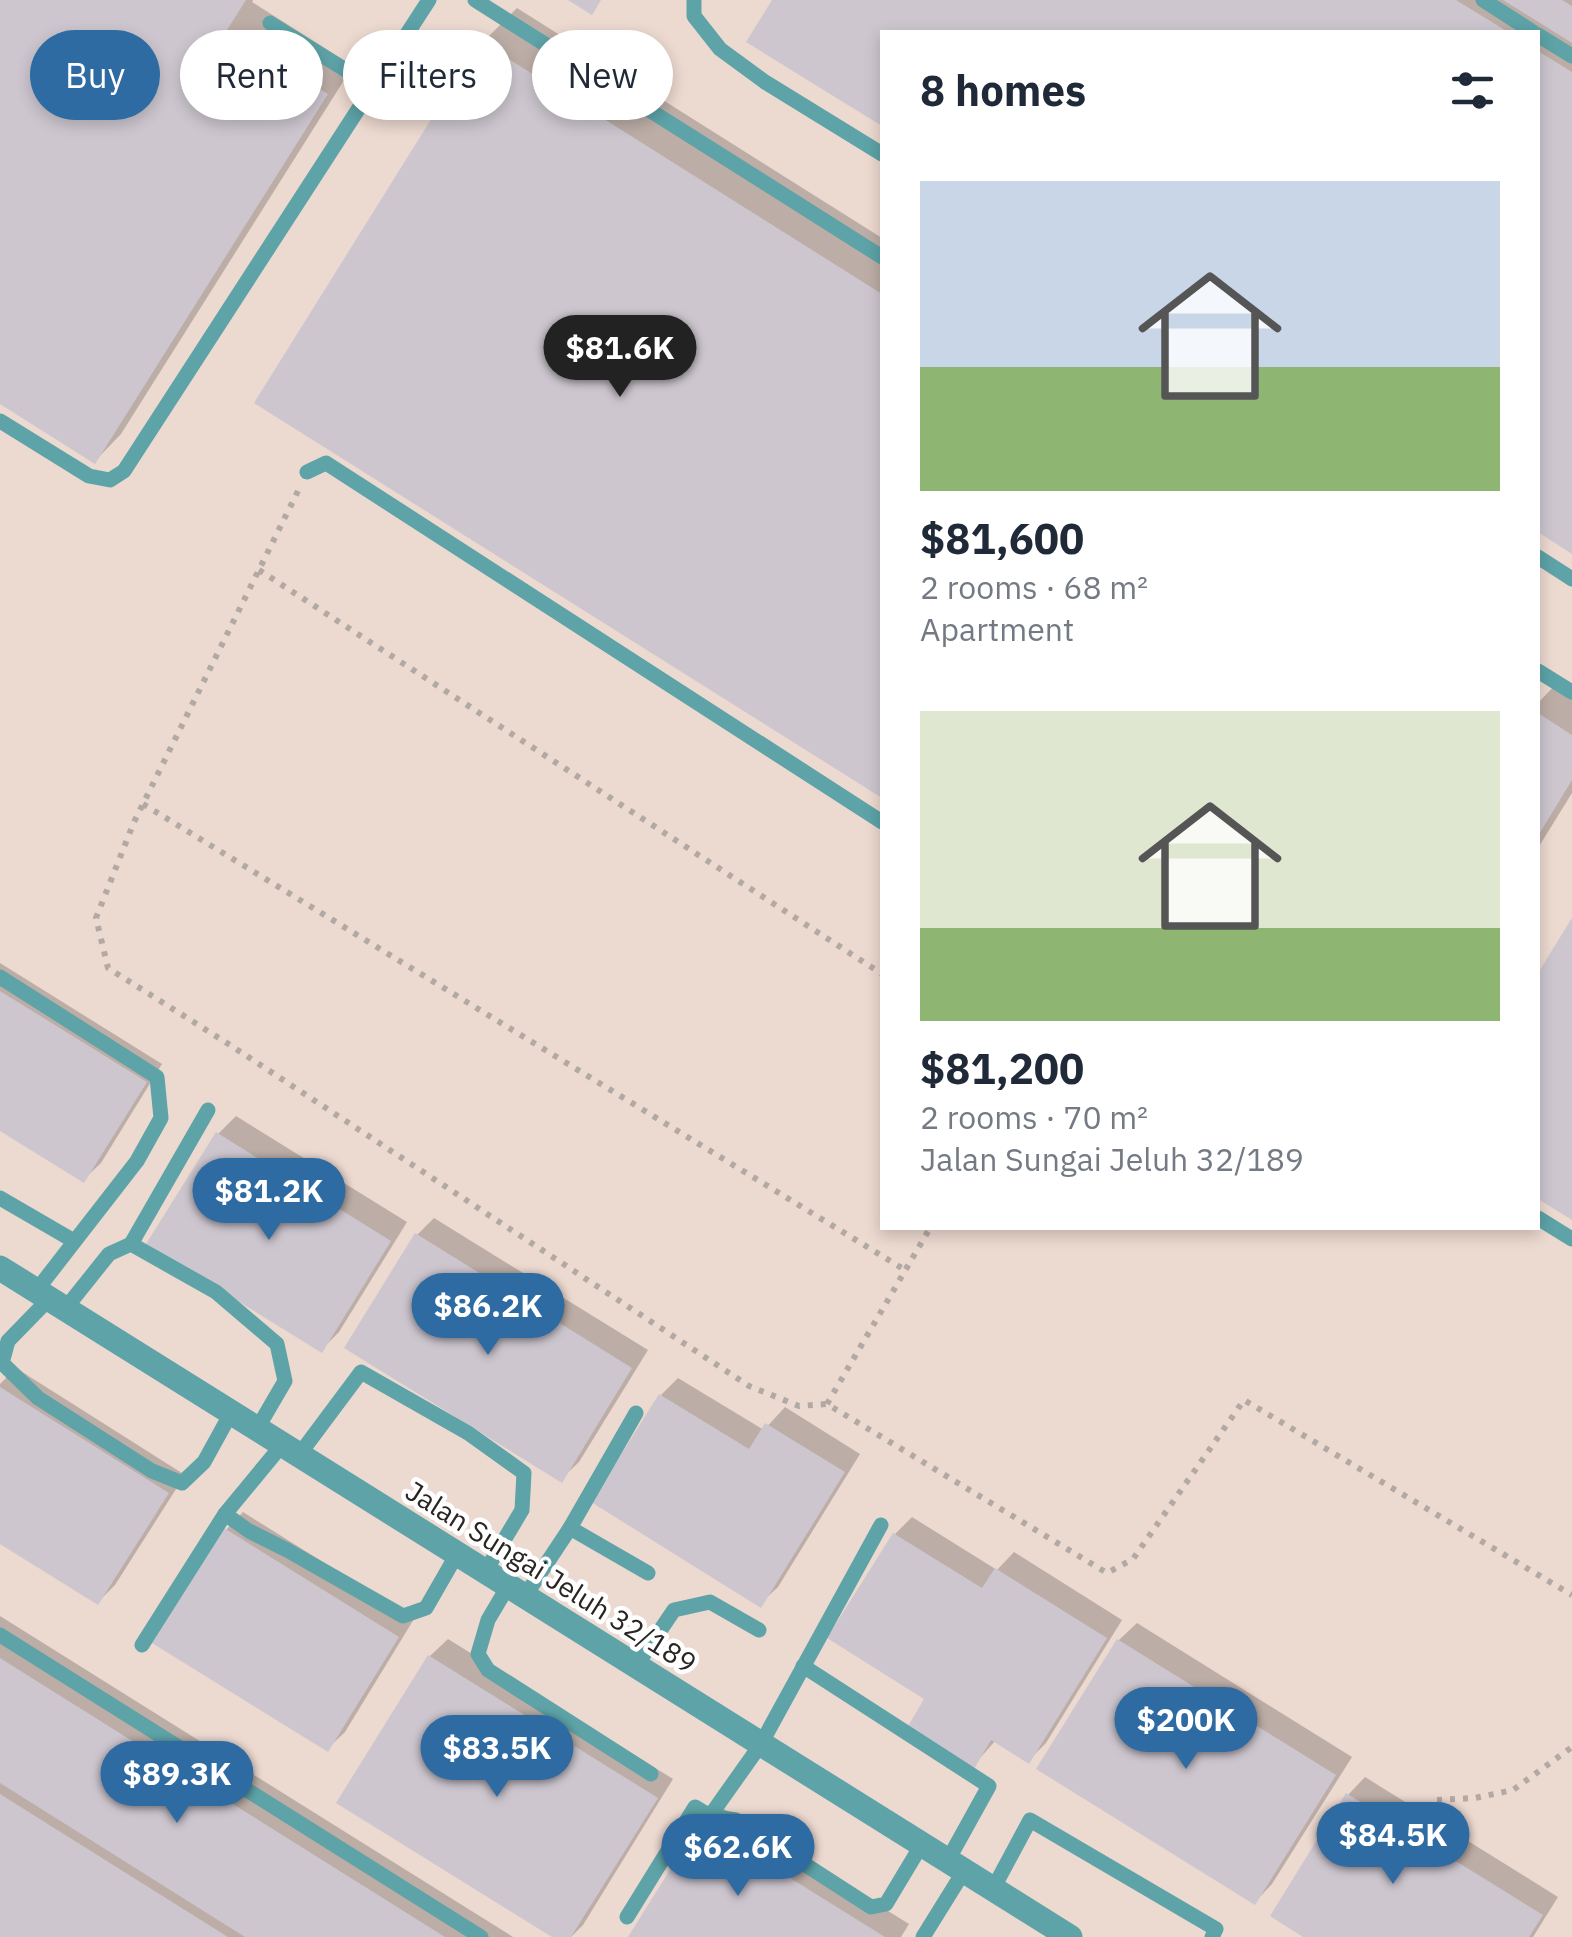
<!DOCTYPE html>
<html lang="en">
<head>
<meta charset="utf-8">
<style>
  body { margin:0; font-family:"IBM Plex Sans",sans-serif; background:#f6f6f7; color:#1f2937; height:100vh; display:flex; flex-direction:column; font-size:38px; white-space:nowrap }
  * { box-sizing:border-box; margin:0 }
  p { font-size:32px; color:#747a83 }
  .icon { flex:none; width:55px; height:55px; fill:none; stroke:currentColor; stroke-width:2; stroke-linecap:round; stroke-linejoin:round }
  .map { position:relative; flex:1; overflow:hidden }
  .panel { position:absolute; left:880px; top:30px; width:660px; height:1200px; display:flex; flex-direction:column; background:#fff; border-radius:0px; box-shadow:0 5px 15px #0003 }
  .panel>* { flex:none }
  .guide { position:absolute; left:30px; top:30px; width:700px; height:90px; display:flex; gap:20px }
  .price { position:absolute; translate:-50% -85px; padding:0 22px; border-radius:35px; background:#2e6ba2; color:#fff; font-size:32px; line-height:65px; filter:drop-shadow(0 2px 5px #0008) }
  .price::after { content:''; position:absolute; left:50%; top:60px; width:30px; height:22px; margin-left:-15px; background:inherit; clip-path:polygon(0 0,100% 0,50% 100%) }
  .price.current { background:#222; color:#fff }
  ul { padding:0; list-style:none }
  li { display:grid; align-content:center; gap:20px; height:530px; padding:0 40px }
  li span { display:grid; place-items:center; height:310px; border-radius:0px; color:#555 }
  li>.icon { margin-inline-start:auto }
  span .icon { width:180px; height:180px; fill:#fffc; stroke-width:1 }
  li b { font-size:42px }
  h2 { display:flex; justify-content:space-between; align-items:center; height:120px; padding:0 40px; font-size:42px }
  .pill { padding:0 35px; border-radius:45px; background:#fff; box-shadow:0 5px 15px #0003; font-size:35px; line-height:90px }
  .pill.current { background:#2e6ba2; color:#fff }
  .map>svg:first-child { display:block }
</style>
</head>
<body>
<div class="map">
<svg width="1572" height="1937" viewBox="0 0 1572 1937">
  <rect width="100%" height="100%" fill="#f3e8e2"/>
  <path fill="#ecd9d0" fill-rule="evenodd" d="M0 0H1572V1937H0ZM882 32H1538V1228H882Z"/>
  <g fill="#0003">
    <path d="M0 0H253L252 2 353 66 121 434 95 461 0 401Z"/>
    <path d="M775 0H1572V551L1538 529V32H882V123L750 41Z"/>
    <path d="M517 8 882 238V795L257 402 482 43Z"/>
    <path d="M1557 683 1572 692V793L1538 848V703Z"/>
    <path d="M1572 922V1217L1538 1196V977Z"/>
    <path d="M0 963 162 1064 101 1163 83 1180 0 1128Z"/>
    <path d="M236 1116 407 1222 339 1332 321 1350 218 1134Z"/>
    <path d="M434 1218 648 1350 579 1462 561 1479 417 1235Z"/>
    <path d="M16 1368 185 1475 115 1585 98 1602 0 1541V1384Z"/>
    <path d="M678 1378 764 1430 785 1407 860 1454 778 1587 760 1604 661 1395Z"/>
    <path d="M243 1512 414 1619 345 1732 327 1749 226 1530Z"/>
    <path d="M912 1517 997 1570 1014 1552 1122 1620 1046 1743 1028 1761 996 1740 973 1766 928 1698 895 1534Z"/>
    <path d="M0 1616 513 1937H0Z"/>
    <path d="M1137 1623 1352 1757 1272 1884 1255 1902 1040 1768 1119 1640Z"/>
    <path d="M448 1639 673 1779 583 1925 571 1937H557L430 1656Z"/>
    <path d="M1365 1777 1558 1897 1533 1937H1308L1348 1795Z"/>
    <path d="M719 1806 909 1924 901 1937H631L702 1823Z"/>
  </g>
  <g fill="#cdc6cf">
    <path d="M0 0H246L227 30 328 94 95 464 0 404Z"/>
    <path d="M568 0H601L592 15Z"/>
    <path d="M772 0H1456L1508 32H882V126L746 42Z"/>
    <path d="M1503 0H1562L1572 6V43Z"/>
    <path d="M480 41 882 294V798L254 403Z"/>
    <path d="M1538 51 1572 72V554L1538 532Z"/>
    <path d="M1538 713 1572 735V780L1538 836Z"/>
    <path d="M1572 918V1220L1538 1199V973Z"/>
    <path d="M0 991 147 1082 84 1183 0 1131Z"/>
    <path d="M216 1132 391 1241 322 1353 146 1244Z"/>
    <path d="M415 1233 632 1368 562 1483 344 1348Z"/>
    <path d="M0 1387 169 1493 98 1605 0 1544Z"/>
    <path d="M659 1394 749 1449 765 1423 845 1472 761 1608 591 1502Z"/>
    <path d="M224 1528 399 1637 328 1752 152 1643Z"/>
    <path d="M893 1533 982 1588 995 1568 1107 1638 1029 1764 991 1740 974 1769 907 1728 924 1699 827 1638Z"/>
    <path d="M1117 1639 1336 1775 1255 1905 1036 1769Z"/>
    <path d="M428 1655 658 1798 571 1937H552L336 1803Z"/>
    <path d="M0 1658 445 1937H245L0 1783Z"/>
    <path d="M1346 1793 1543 1915 1529 1937H1303L1270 1916Z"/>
    <path d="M0 1794 228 1937H0Z"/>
    <path d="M700 1822 885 1937H628Z"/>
  </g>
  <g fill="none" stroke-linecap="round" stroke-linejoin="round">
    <g stroke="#b2a9a4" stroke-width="6" stroke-dasharray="5 8" stroke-linecap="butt">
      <path d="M298 491 134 822 96 918 108 968 230 1045 749 1386 799 1406 827 1404 1107 1573 1133 1559 1244 1400 1572 1595"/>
      <path d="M259 570 882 974"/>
      <path d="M143 804 905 1270"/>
      <path d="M827 1404 930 1228"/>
      <path d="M1437 1800 1475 1798 1513 1790 1572 1747"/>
    </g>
    <g stroke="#5da3a7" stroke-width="15">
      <path d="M475 0 882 257"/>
      <path d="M694 0V16L720 49 765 82 882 154"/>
      <path d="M1483 0 1533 32"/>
      <path d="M270 23 373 87"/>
      <path d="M1538 35 1572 56"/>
      <path d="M0 421 89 476 110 480 124 471 429 0"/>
      <path d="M307 472 326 463 882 822"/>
      <path d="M1538 557 1572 579"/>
      <path d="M1538 671 1572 692"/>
      <path d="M0 977 157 1077 161 1118 137 1161 36 1291"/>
      <path d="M0 1198 74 1241"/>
      <path d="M1538 1218 1572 1239"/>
      <path d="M131 1244 208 1110"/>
      <path d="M49 1299 8 1341 2 1363 38 1398 152 1471 182 1483 204 1462 231 1413"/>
      <path d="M65 1309 109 1254 131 1244 216 1292 277 1344 285 1381 257 1429"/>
      <path d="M299 1455 361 1372 468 1433 524 1473 522 1510 485 1572"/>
      <path d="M225 1514 282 1445"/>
      <path d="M570 1528 648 1573"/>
      <path d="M508 1586 488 1620 478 1654 488 1670 651 1774"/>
      <path d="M525 1596 570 1528 636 1413"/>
      <path d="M0 1635 481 1937"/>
      <path d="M142 1645 225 1514 249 1531 287 1550 403 1616 426 1608 457 1554"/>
      <path d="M636 1666 674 1610 710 1602 759 1630"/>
      <path d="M803 1666 989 1786 948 1860"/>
      <path d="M710 1816 761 1744 881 1525"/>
      <path d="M993 1889 1030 1820 1216 1929 1212 1937"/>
      <path d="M627 1917 695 1807 710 1816 736 1820 871 1907 886 1904 922 1844"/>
      <path d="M923 1937 964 1871"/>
    </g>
    <path stroke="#5da3a7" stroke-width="25" d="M0 1268 1070 1937"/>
  </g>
  <g text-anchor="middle" stroke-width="9" stroke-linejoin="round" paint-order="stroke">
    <g font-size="28" fill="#292523" stroke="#fff">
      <text transform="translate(551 1577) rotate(32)" y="10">Jalan Sungai Jeluh 32/189</text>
    </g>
  </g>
</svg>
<b class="price current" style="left:620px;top:400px">$81.6K</b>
<b class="price" style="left:269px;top:1243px">$81.2K</b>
<b class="price" style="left:488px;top:1358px">$86.2K</b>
<b class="price" style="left:1186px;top:1772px">$200K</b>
<b class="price" style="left:497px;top:1800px">$83.5K</b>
<b class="price" style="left:177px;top:1826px">$89.3K</b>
<b class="price" style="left:1393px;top:1887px">$84.5K</b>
<b class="price" style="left:738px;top:1899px">$62.6K</b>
<div class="guide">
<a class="pill current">Buy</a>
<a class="pill">Rent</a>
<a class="pill">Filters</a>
<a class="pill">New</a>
</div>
<section class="panel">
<h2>8 homes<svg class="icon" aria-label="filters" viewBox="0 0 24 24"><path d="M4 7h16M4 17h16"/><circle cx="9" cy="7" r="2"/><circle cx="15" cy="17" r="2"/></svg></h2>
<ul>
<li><span style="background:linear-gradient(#c9d6e8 60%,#8fb573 0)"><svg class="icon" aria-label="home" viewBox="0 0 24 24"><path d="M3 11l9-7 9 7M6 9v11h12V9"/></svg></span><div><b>$81,600</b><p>2 rooms · 68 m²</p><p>Apartment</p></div></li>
<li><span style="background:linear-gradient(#dfe7d0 70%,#8fb573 0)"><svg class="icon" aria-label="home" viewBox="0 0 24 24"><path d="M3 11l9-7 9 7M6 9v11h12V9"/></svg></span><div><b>$81,200</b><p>2 rooms · 70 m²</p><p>Jalan Sungai Jeluh 32/189</p></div></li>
</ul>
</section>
</div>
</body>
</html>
